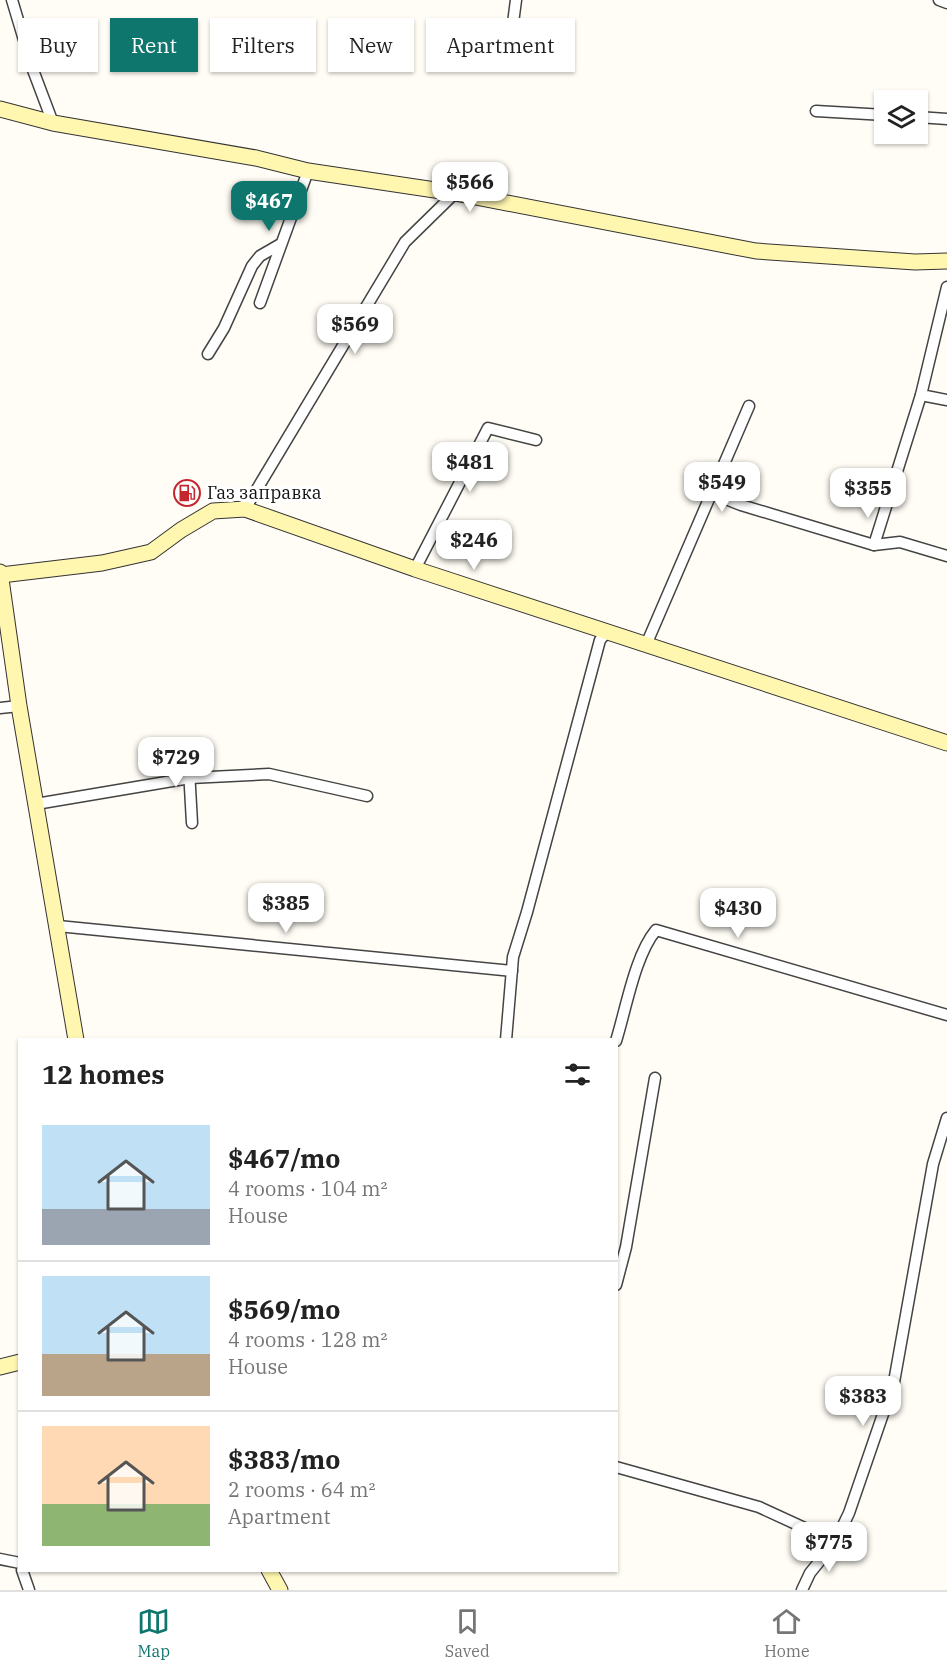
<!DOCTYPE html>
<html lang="en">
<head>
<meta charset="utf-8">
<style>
  body { margin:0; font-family:"IBM Plex Serif",serif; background:#f6f6f6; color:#222; height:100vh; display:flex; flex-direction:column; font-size:22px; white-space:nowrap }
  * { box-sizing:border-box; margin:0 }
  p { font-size:20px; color:#767676 }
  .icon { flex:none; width:33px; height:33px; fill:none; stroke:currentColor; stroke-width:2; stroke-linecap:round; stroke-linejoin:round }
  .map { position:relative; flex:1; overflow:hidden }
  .side { position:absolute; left:18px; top:1038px; width:600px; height:534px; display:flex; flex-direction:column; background:#fff; border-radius:0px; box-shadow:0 2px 4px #0004 }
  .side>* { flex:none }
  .hud { position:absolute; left:18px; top:18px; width:600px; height:54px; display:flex; gap:12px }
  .tools { position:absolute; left:874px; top:90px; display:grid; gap:12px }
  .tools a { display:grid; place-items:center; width:54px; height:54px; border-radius:0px; background:#fff; box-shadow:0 2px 4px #0004; font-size:30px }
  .price { position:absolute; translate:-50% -51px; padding:0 14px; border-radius:12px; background:#fff; color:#222; font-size:20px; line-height:39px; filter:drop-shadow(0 2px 3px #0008) }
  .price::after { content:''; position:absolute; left:50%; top:36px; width:18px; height:14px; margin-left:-9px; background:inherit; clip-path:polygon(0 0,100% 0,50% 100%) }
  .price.active { background:#0f766e; color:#fff }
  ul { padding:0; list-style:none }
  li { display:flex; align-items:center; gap:18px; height:150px; padding:0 24px }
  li+li { border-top:2px solid #e0e0e0 }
  li span { display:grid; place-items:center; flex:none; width:168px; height:120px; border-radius:0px; color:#555 }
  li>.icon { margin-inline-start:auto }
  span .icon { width:72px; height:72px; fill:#fffc; stroke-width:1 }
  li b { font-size:26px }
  h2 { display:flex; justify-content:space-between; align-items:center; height:72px; padding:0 24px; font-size:26px }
  .pill { padding:0 21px; border-radius:0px; background:#fff; box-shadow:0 2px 4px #0004; font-size:21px; line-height:54px }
  .pill.active { background:#0f766e; color:#fff }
  .tabs { display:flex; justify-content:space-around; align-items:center; height:84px; border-top:2px solid #e0e0e0; background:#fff; font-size:16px; color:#767676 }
  .tabs a { display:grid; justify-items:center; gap:3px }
  .tabs .active { color:#0f766e }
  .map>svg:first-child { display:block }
</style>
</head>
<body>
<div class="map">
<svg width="947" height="1590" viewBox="0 0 947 1590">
  <rect width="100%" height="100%" fill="#fffdf5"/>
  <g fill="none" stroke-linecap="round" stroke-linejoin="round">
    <defs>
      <g id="street">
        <path d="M12 0 33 70 53 123"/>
        <path d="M939 0 947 3"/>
        <path d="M433 37 510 46 516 0"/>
        <path d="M816 111 885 115"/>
        <path d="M918 117 947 119"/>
        <path d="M260 303 308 171"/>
        <path d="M208 354 224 328 252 266 260 256 279 245"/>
        <path d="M947 400 921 395 947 287"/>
        <path d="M713 494 741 505 874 545 921 395"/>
        <path d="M245 509 405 242 455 193"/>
        <path d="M874 545 900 542 947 556"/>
        <path d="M415 569 488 428 536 440"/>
        <path d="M646 645 749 406"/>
        <path d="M0 708 19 706"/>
        <path d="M188 752 192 823"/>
        <path d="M36 804 190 778 269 774 367 796"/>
        <path d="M58 926 512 971"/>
        <path d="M506 1040 513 957 527 912 600 640 607 632"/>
        <path d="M616 1041C626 1009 635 955 656 930L947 1015"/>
        <path d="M616 1285 626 1247 655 1078"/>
        <path d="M616 1467 759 1507 835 1542 849 1513 894 1382 933 1164 947 1118"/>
        <path d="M0 1559 20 1563"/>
        <path d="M22 1570 29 1590"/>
        <path d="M802 1590 810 1573 835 1542"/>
      </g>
      <g id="secondary">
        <path d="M0 109 53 123 256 158 308 171 455 193 756 251 915 262 947 261"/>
        <path d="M0 572 19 706 76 1040"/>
        <path d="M1 575 102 563 151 552 181 530 213 511 245 509 415 569 947 743"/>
        <path d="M0 1367 20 1362"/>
        <path d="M269 1570 280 1590"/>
      </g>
    </defs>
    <use href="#street" stroke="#444" stroke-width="13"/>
    <use href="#secondary" stroke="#333" stroke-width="17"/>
    <use href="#street" stroke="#fff" stroke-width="10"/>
    <use href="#secondary" stroke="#fff6b0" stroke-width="15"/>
  </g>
  <defs>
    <symbol id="fuel-ring" viewBox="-11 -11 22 22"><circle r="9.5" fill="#fff" stroke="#c4262e" stroke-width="1.5"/><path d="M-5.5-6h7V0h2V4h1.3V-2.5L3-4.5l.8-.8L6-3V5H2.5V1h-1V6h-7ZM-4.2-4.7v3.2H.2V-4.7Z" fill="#c4262e"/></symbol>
  </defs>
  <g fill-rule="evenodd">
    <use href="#fuel-ring" x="172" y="478" width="30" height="30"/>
  </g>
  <g text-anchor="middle" stroke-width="6" stroke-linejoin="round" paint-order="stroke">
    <g font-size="18" fill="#111" stroke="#fff" text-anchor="start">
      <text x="207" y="499">Газ заправка</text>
    </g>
  </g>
</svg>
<div class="tools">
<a><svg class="icon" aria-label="layers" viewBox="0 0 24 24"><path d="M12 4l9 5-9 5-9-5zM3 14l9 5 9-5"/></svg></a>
</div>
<b class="price" style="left:470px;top:213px">$566</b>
<b class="price active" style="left:269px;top:232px">$467</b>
<b class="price" style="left:355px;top:355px">$569</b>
<b class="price" style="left:470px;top:493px">$481</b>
<b class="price" style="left:722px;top:513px">$549</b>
<b class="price" style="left:868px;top:519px">$355</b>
<b class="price" style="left:474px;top:571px">$246</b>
<b class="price" style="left:176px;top:788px">$729</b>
<b class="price" style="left:286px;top:934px">$385</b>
<b class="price" style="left:738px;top:939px">$430</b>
<b class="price" style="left:863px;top:1427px">$383</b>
<b class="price" style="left:829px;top:1573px">$775</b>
<div class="hud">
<a class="pill">Buy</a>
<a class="pill active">Rent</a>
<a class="pill">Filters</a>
<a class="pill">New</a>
<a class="pill">Apartment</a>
</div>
<section class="side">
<h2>12 homes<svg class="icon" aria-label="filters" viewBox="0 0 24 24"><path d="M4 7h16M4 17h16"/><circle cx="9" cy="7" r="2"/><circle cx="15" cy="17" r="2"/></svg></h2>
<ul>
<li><span style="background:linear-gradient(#bfe0f5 70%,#9aa5b1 0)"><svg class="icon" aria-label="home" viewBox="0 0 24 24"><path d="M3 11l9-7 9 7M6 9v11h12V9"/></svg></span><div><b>$467/mo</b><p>4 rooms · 104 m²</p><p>House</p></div></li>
<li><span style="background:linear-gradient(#bfe0f5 65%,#b9a48a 0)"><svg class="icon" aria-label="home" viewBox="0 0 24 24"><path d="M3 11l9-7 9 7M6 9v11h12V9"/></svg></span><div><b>$569/mo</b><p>4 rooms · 128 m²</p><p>House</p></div></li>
<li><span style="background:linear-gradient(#ffd9b3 65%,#8fb573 0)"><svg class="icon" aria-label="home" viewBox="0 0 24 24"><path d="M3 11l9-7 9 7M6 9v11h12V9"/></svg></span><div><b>$383/mo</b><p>2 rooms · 64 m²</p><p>Apartment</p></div></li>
</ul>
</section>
</div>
<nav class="tabs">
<a class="active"><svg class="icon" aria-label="map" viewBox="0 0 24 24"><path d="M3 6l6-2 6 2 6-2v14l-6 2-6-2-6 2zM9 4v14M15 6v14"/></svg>Map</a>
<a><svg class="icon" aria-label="saved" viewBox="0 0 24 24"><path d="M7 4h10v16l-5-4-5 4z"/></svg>Saved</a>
<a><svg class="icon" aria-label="home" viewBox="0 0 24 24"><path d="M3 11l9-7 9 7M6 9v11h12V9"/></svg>Home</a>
</nav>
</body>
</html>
